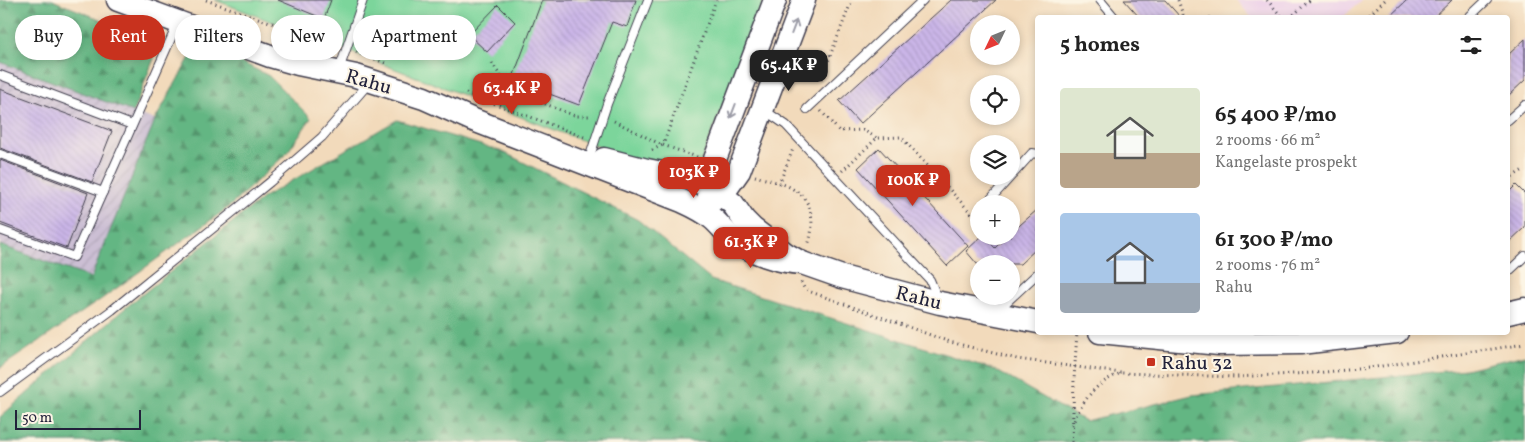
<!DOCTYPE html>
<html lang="en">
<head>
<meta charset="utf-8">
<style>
  body { margin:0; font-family:Vollkorn,serif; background:#f2f2f2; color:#222; height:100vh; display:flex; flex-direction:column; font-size:19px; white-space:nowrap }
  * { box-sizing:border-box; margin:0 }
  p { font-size:16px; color:#767676 }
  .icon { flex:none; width:28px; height:28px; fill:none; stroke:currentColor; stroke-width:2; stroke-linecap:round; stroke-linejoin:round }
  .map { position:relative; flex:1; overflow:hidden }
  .sheet { position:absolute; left:1035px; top:15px; width:475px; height:320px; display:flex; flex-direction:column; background:#fff; border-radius:5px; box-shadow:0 2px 8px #0003 }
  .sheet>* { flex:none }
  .guide { position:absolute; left:15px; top:15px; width:475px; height:45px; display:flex; gap:10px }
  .needle { width:32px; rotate:227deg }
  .fabs { position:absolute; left:970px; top:15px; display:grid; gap:10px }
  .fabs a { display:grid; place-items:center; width:50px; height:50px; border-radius:50%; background:#fff; box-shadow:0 2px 8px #0003; font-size:25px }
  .scale { position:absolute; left:15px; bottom:12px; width:126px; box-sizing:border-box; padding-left:5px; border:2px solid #22223b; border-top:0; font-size:14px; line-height:18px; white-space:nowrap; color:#22223b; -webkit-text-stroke:4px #fcf5e5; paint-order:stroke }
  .price { position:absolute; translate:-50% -42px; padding:0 11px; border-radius:10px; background:#c8321e; color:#fff; font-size:16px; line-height:32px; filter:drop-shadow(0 1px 2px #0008) }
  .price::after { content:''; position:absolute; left:50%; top:30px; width:15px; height:11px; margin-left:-8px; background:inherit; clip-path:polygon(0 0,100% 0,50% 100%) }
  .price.on { background:#222; color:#fff }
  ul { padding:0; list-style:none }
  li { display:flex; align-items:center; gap:15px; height:125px; padding:0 25px }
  li span { display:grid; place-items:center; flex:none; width:140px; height:100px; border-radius:5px; color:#555 }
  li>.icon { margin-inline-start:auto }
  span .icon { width:60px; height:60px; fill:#fffc; stroke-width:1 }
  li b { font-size:21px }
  h2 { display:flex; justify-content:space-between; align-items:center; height:60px; padding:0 25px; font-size:21px }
  .chip { padding:0 18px; border-radius:22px; background:#fff; box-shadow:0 2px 8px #0003; font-size:18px; line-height:45px }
  .chip.on { background:#c8321e; color:#fff }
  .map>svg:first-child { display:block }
</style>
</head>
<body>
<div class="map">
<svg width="1525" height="442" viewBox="0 0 1525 442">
  <defs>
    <pattern id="industrial-furrows" width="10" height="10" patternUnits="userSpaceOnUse" patternTransform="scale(1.25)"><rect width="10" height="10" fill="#ccbfd4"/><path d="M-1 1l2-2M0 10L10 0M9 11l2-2" fill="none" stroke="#afa4b7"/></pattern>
    <pattern id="forest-firs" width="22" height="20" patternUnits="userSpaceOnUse" patternTransform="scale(1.25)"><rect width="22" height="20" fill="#64b683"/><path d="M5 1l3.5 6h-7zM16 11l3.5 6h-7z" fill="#52946c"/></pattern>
    <pattern id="building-back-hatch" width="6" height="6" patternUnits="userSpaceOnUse" patternTransform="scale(1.25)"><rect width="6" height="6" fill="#cbb6e8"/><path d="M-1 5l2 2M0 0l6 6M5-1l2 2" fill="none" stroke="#ae9cc8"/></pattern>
  </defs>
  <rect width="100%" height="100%" fill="#fcf5e5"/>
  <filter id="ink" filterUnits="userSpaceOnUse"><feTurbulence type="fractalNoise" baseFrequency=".02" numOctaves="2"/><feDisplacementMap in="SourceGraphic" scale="10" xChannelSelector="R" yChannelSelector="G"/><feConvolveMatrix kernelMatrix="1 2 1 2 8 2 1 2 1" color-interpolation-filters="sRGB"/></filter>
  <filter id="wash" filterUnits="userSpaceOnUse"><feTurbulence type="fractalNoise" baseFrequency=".0096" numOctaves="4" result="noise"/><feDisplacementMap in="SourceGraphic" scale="20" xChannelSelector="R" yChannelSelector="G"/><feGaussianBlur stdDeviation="1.12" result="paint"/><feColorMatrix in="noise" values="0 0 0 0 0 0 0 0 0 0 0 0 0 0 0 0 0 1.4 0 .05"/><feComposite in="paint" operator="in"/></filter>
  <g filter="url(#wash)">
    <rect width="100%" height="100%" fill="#f2dabb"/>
    <path fill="#edd1e9" d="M1236 0H1362L1343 17 1252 18Z"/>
    <path fill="url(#industrial-furrows)" d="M0 62 155 120 91 278 0 245Z"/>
    <path fill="#7bd59b" stroke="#4e7c6b" d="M215 0H764L700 164 674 170 628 158Z"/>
    <g fill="url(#forest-firs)" stroke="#436c5f">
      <path d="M0 0H52L160 43 133 112 0 62Z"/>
      <path d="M199 41 269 76 311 118 287 153 229 207 103 298 0 368V245L91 278 155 120Z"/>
      <path d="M397 120 501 151 638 220 711 280 995 370 1085 421 1192 395 1466 369 1525 355V442H0V417L124 309 264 197Z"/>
    </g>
    <g id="blocks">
      <g fill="url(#building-back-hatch)">
        <path d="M278 0H331L324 19Z"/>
        <path d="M542 0H636L627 27 612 22 579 105 512 80Z"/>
        <path d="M951 0H996L860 124 839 101Z"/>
        <path d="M1124 0H1165L1181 18H1140Z"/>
        <path d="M1407 0H1452L1433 18H1388Z"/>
        <path d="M498 5 515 22 487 52 469 35Z"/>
        <path d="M1525 39V80L1508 96V55Z"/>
        <path d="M0 89 112 131 92 182 0 148Z"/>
        <path d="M879 148 968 246 947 266 858 168Z"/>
        <path d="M0 160 88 193 67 248 0 223Z"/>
        <path d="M1516 185 1525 194V227L1508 243V193Z"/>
        <path d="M1038 209V247L1020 264H977L966 251 982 236H984L995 248 1007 236H1011V233Z"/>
      </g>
    </g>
  </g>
  <g filter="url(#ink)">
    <use href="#blocks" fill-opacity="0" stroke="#413e4e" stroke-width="1"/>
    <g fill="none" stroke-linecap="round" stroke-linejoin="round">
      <defs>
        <g id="service">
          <path d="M1100 0 1115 18"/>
          <path d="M1468 18 1487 0"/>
          <path d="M339 70 363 0"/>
          <path d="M0 75 132 125"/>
          <path d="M807 109 923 0"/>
          <path d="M764 110 786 125 930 280 938 299"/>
          <path d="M1508 120 1525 105"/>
          <path d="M0 154 103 192"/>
          <path d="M588 162 607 104 648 0"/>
          <path d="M987 203 1032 153 1038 154"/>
          <path d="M0 230 74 257 177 25"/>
          <path d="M1508 272 1525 256"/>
          <path d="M997 311 1038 273"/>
          <path d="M0 392 112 310 270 182 322 137 369 83"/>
        </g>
        <g id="secondary">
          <path d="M118 0 270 56 298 64 356 76 424 98 471 119 682 201C693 206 704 211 713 219 720 225 725 232 732 238 752 253 778 262 802 263"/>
          <path d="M604 159 647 170 683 177 712 187 733 204 744 220 753 229 786 254 802 263 842 277 940 303 1038 322"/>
          <path d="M708 199 727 188 739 171 804 0"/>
          <path d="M713 200 712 175 714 162 775 0"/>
          <path d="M1508 313 1525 309"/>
          <path d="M1100 332 1219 344 1300 343 1397 332"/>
        </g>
      </defs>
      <use href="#service" stroke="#413e4e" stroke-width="10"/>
      <use href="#secondary" stroke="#413e4e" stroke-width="25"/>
      <g stroke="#413e4e" stroke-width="3" stroke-dasharray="1 4" stroke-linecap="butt">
        <path d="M206 0 336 45"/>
        <path d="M1178 0 1184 18"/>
        <path d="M1267 0 1283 18"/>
        <path d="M1209 18H1212"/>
        <path d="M1290 18 1310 0"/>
        <path d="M1366 18 1385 0"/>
        <path d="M356 52 385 63"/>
        <path d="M492 63 509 89 575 116H591"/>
        <path d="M821 79 852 0"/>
        <path d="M466 93 584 137"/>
        <path d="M821 111 839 131 863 130 877 138"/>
        <path d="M614 121 662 145"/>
        <path d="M652 150 663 145"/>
        <path d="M697 157 663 145 716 0"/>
        <path d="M842 171 877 138 901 137 973 215 979 218"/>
        <path d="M755 176C767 180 782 182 793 189 814 200 815 226 808 245"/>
        <path d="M1508 179 1525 169"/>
        <path d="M779 184 793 149"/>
        <path d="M801 282 804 288 811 292 950 342 1017 359 1121 373"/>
        <path d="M1072 425C1083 400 1095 383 1121 373L1236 377 1314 373 1369 368 1525 344"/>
        <path d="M1072 442 1074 380 1077 332"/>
      </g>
      <use href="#service" stroke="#fff" stroke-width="8"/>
      <use href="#secondary" stroke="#fff" stroke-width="22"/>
    </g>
    <defs><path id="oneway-shaft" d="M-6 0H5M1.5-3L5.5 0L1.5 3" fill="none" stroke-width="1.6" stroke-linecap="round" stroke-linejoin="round" transform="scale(1.25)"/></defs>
    <g stroke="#9c9ca7">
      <use href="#oneway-shaft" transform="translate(794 27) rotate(-69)"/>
      <use href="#oneway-shaft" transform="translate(733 111) rotate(111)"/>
    </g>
  </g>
  <rect fill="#c8321e" stroke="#fcf5e5" stroke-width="2" x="1146" y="357" width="10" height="10" rx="2.5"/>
  <g text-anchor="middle" stroke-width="4" stroke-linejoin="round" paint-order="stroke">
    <g font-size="20" fill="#22223b" stroke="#fcf5e5">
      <text transform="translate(369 81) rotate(16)" y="7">Rahu</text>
      <text transform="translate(919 297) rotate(14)" y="7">Rahu</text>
    </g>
    <g font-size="20" fill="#22223b" stroke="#fcf5e5" text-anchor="start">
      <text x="1161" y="369">Rahu 32</text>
    </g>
  </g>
</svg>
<div class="fabs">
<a><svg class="needle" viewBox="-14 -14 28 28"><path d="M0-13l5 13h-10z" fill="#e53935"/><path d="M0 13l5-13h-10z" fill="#767676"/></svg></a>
<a><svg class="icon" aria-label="locate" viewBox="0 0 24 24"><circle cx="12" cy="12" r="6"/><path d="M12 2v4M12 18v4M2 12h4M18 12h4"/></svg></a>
<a><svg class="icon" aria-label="layers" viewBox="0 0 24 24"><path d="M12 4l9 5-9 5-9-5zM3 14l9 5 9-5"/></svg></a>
<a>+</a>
<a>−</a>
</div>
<div class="scale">50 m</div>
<b class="price on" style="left:789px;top:92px">65.4K ₽</b>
<b class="price" style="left:512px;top:115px">63.4K ₽</b>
<b class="price" style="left:694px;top:199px">103K ₽</b>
<b class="price" style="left:913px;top:207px">100K ₽</b>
<b class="price" style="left:751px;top:269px">61.3K ₽</b>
<div class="guide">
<a class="chip">Buy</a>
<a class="chip on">Rent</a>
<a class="chip">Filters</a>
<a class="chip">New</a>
<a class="chip">Apartment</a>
</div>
<section class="sheet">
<h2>5 homes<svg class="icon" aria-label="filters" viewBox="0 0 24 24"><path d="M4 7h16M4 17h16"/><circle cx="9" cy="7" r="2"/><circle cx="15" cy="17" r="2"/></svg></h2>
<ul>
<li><span style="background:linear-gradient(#dfe7d0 65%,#b9a48a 0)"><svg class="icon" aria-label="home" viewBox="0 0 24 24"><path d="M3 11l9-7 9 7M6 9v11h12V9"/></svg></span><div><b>65 400 ₽/mo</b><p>2 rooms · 66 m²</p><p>Kangelaste prospekt</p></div></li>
<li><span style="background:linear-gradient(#a9c7e8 70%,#9aa5b1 0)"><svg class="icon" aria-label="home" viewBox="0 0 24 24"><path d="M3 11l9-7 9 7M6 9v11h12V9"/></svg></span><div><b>61 300 ₽/mo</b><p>2 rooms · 76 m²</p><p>Rahu</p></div></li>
</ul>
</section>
</div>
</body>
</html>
